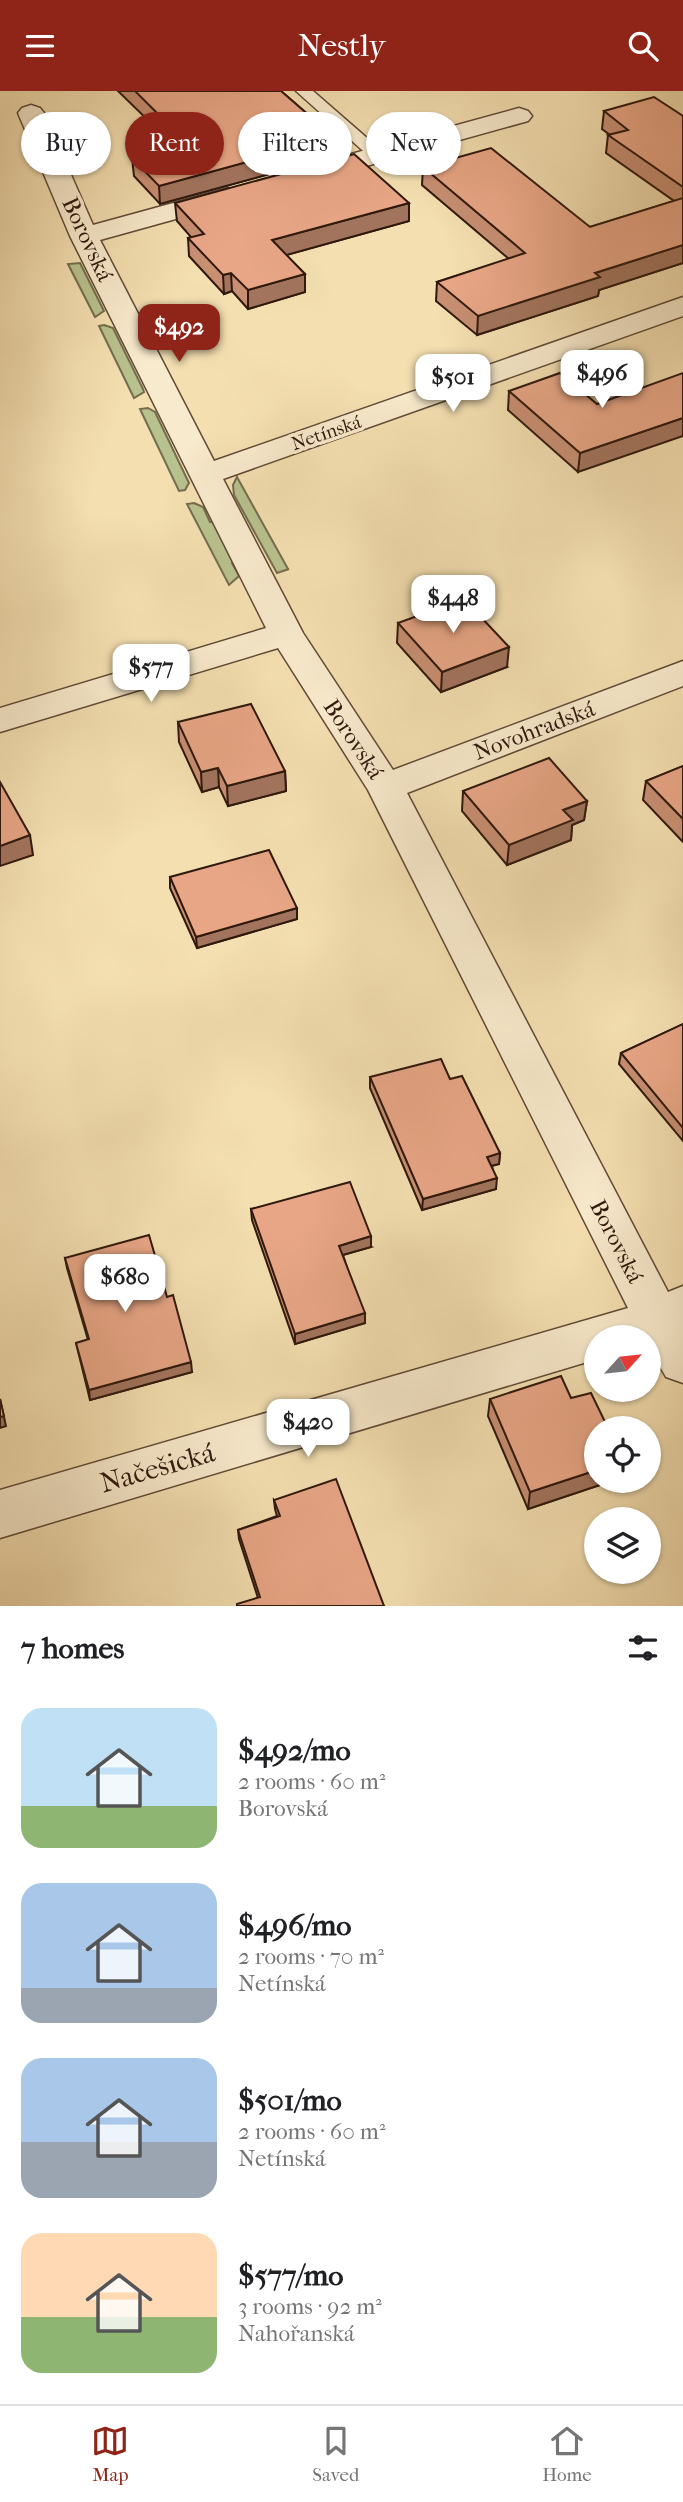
<!DOCTYPE html>
<html lang="en">
<head>
<meta charset="utf-8">
<style>
  body { margin:0; font-family:"IM FELL French Canon",serif; background:#f2f2f2; color:#202124; height:100vh; display:flex; flex-direction:column; font-size:26px; white-space:nowrap }
  * { box-sizing:border-box; margin:0 }
  p { font-size:23px; color:#757577 }
  .icon { flex:none; width:38px; height:38px; fill:none; stroke:currentColor; stroke-width:2; stroke-linecap:round; stroke-linejoin:round }
  .map { position:relative; height:1515px; overflow:hidden }
  .drawer { display:flex; flex-direction:column; background:#fff; flex:1 }
  .drawer>* { flex:none }
  .banner { position:absolute; left:21px; top:21px; width:642px; height:63px; display:flex; gap:14px }
  .needle { width:46px; rotate:63deg }
  .controls { position:absolute; left:584px; top:1234px; display:grid; gap:14px }
  .controls a { display:grid; place-items:center; width:77px; height:77px; border-radius:50%; background:#fff; box-shadow:0 2px 5px #0004; font-size:35px }
  .price { position:absolute; translate:-50% -60px; padding:0 16px; border-radius:14px; background:#fff; color:#222; font-size:23px; line-height:46px; filter:drop-shadow(0 2px 4px #0008) }
  .price::after { content:''; position:absolute; left:50%; top:42px; width:21px; height:16px; margin-left:-10px; background:inherit; clip-path:polygon(0 0,100% 0,50% 100%) }
  .price.active { background:#8f2418; color:#fff }
  ul { padding:0; list-style:none }
  li { display:flex; align-items:center; gap:21px; height:175px; padding:0 21px }
  li span { display:grid; place-items:center; flex:none; width:196px; height:140px; border-radius:21px; color:#555 }
  li>.icon { margin-inline-start:auto }
  span .icon { width:84px; height:84px; fill:#fffc; stroke-width:1 }
  li b { font-size:30px }
  h2 { display:flex; justify-content:space-between; align-items:center; height:84px; padding:0 21px; font-size:30px }
  .chip { padding:0 24px; border-radius:32px; background:#fff; box-shadow:0 2px 5px #0004; font-size:24px; line-height:63px }
  .chip.active { background:#8f2418; color:#fff }
  header { display:flex; justify-content:space-between; align-items:center; height:91px; padding:0 21px; background:#8f2418; color:#fff; font-size:32px; font-weight:600 }
  .menu { display:flex; justify-content:space-around; align-items:center; height:98px; border-top:2px solid #e0e0e0; background:#fff; font-size:19px; color:#757577 }
  .menu a { display:grid; justify-items:center; gap:4px }
  .menu .active { color:#8f2418 }
  .map>svg:first-child { display:block }
</style>
</head>
<body>
<header><svg class="icon" aria-label="menu" viewBox="0 0 24 24"><path d="M4 6h16M4 12h16M4 18h16"/></svg>Nestly<svg class="icon" aria-label="search" viewBox="0 0 24 24"><circle cx="10" cy="10" r="6"/><path d="M15 15l6 6"/></svg></header>
<div class="map">
<svg width="683" height="1515" viewBox="0 0 683 1515">
  <rect width="100%" height="100%" fill="#f4dfb1"/>
  <filter id="stains"><feTurbulence type="fractalNoise" baseFrequency=".00286" numOctaves="4"/><feColorMatrix values="0 0 0 0 .2 0 0 0 0 .09 0 0 0 0 .02 0 0 0 .5 -.17"/></filter>
  <radialGradient id="worn" r=".72"><stop offset=".6" stop-color="#630" stop-opacity="0"/><stop offset="1" stop-color="#630" stop-opacity=".3"/></radialGradient>
  <g fill="#b8c28e" stroke="#746d4e" stroke-width="2">
    <path d="M80 172 104 220 95 226 68 173Z"/>
    <path d="M104 234 113 237 143 298 144 301 134 307 99 235Z"/>
    <path d="M148 317 155 321 189 392 185 399 179 400 140 318Z"/>
    <path d="M237 386 288 478H289L277 482 234 404 233 394Z"/>
    <path d="M194 412 203 416 210 431H217L235 471 232 472 239 485 229 494 187 413Z"/>
  </g>
  <g fill="none" stroke-linecap="round" stroke-linejoin="round">
    <defs>
      <path id="lane" d="M296 0H313L383 61 385 64 383 67H371Z"/>
      <g id="street">
        <path d="M31 14 40 17 44 22 93 134 228 97 237 99 241 105 237 111 100 149 214 370 683 206V225L223 388 303 542 393 679 683 570V595L407 702 668 1201 683 1195V1292L666 1286 649 1257V1246H597V1268L0 1447V1399L628 1217 368 699 278 557 0 641V617L266 537 70 145 18 22 22 17Z"/>
        <path d="M519 17 528 20 532 25 528 30 309 91 300 89 296 83 300 77Z"/>
      </g>
    </defs>
    <use href="#lane" stroke="#604a36" stroke-width="3"/>
    <use href="#street" stroke="#604a36" stroke-width="3"/>
    <use href="#lane" fill="#f8eacc" fill-rule="evenodd"/>
    <use href="#street" fill="#f8eacc" fill-rule="evenodd"/>
  </g>
  <g fill="#c88f73" stroke="#2f180d" stroke-width="2">
    <path d="M118 0H281L335 47V65L160 113 134 85 132 67 144 64 142 61 140 43 158 39Z"/>
    <path d="M604 20 683 25V172L599 199 598 205 477 244 436 210 437 191 509 168 422 94 423 76 590 136 674 110 606 62 608 44H610L602 38Z"/>
    <path d="M175 112H409V130L286 164 305 183V201L248 218 232 200 224 203 189 165 188 147 191 146 177 130Z"/>
    <path d="M509 300 597 313 578 381 508 319Z"/>
    <path d="M398 532 507 576 441 601 397 552Z"/>
    <path d="M178 631 285 680 286 700 228 715 219 696 202 701 179 651Z"/>
    <path d="M683 675V751L643 709 646 690Z"/>
    <path d="M463 700 587 710 584 729 572 734 571 749 507 774 462 720Z"/>
    <path d="M170 786 297 817V828L197 857 170 797Z"/>
    <path d="M683 933V1050L619 973 621 962Z"/>
    <path d="M370 986 450 988 500 1062 499 1073 492 1075 496 1098 422 1119 370 997Z"/>
    <path d="M251 1118 371 1156 343 1164 365 1232 295 1253 252 1129Z"/>
    <path d="M65 1167 167 1206 192 1281 90 1309 76 1252 88 1249 67 1177Z"/>
    <path d="M571 1307 597 1337V1390H601L600 1394 528 1418 488 1325 490 1308Z"/>
    <path d="M274 1409 384 1515 258 1507 239 1448 238 1439 277 1425 275 1418Z"/>
  </g>
  <g fill="#a2745e" stroke="#2f180d" stroke-width="2">
    <path d="M335 47V65L160 113 159 95Z"/>
    <path d="M409 112V130L272 168V149Z"/>
    <path d="M683 154V172L599 199 598 205 477 244 478 225 595 182Z"/>
    <path d="M231 182 232 200 224 203 223 184Z"/>
    <path d="M305 183V201L248 218V199Z"/>
    <path d="M683 327V345L578 381 580 362Z"/>
    <path d="M509 556 507 576 441 601 442 581Z"/>
    <path d="M218 677 219 696 202 701 201 681Z"/>
    <path d="M285 680 286 700 228 715 227 695Z"/>
    <path d="M587 710 584 729 572 734 571 749 507 774 509 754 563 719Z"/>
    <path d="M30 744 33 764 0 775V755Z"/>
    <path d="M297 817V828L197 857 196 846Z"/>
    <path d="M500 1062 499 1073 487 1076V1066Z"/>
    <path d="M497 1087 496 1098 422 1119 423 1108Z"/>
    <path d="M371 1145V1156L339 1165V1155Z"/>
    <path d="M365 1222V1232L295 1253V1243Z"/>
    <path d="M191 1271 192 1281 90 1309 89 1299Z"/>
    <path d="M0 1308 6 1335 0 1337Z"/>
    <path d="M597 1351V1367L592 1353Z"/>
    <path d="M597 1379V1390H601L600 1394 528 1418 530 1401Z"/>
  </g>
  <g fill="#e8a686" stroke="#2f180d" stroke-width="2">
    <path d="M135 0H281L335 47 159 95 132 67 157 61 140 43 171 36Z"/>
    <path d="M654 6 683 25V96L608 44 628 39 604 20Z"/>
    <path d="M491 57 590 136 683 107V154L595 182 600 186 478 225 437 191 525 162 423 76Z"/>
    <path d="M354 63 409 112 272 149 305 183 248 199 231 182 223 184 188 147 204 143 175 112Z"/>
    <path d="M560 282 597 313 683 282V327L580 362 509 300Z"/>
    <path d="M464 508 509 556 442 581 398 532Z"/>
    <path d="M251 613 285 680 227 695 218 677 201 681 178 631Z"/>
    <path d="M549 667 587 710 563 719 573 729 509 754 463 700Z"/>
    <path d="M683 675V728L646 690Z"/>
    <path d="M0 691 30 744 0 755Z"/>
    <path d="M269 759 297 817 196 846 170 786Z"/>
    <path d="M683 933V1037L621 962Z"/>
    <path d="M441 968 450 988 462 985 500 1062 487 1066 497 1087 423 1108 370 986Z"/>
    <path d="M350 1091 371 1145 339 1155 365 1222 295 1243 251 1118Z"/>
    <path d="M149 1144 167 1206 173 1204 191 1271 89 1299 76 1252 89 1248 65 1167Z"/>
    <path d="M561 1285 571 1307 591 1302 608 1337H597V1351L592 1353 597 1363V1379L530 1401 490 1308Z"/>
    <path d="M0 1308 4 1325 0 1326Z"/>
    <path d="M336 1388 384 1515H237V1513L260 1506 238 1439 280 1425 274 1409Z"/>
  </g>
  <g text-anchor="middle" stroke-width="7" stroke-linejoin="round" paint-order="stroke">
    <g font-size="19" fill="#2f180d" stroke="#f8eacc">
      <text transform="translate(326 341) rotate(-19)" y="7">Netínská</text>
    </g>
    <g font-size="23" fill="#2f180d" stroke="#f8eacc">
      <text transform="translate(88 148) rotate(65)" y="8">Borovská</text>
      <text transform="translate(534 639) rotate(-21)" y="8">Novohradská</text>
      <text transform="translate(354 648) rotate(57)" y="8">Borovská</text>
      <text transform="translate(617 1150) rotate(63)" y="8">Borovská</text>
    </g>
    <g font-size="28" fill="#2f180d" stroke="#f8eacc">
      <text transform="translate(157 1376) rotate(-16)" y="10">Načešická</text>
    </g>
  </g>
  <rect width="100%" height="100%" filter="url(#stains)"/>
  <rect width="100%" height="100%" fill="url(#worn)"/>
</svg>
<div class="controls">
<a><svg class="needle" viewBox="-14 -14 28 28"><path d="M0-13l5 13h-10z" fill="#e53935"/><path d="M0 13l5-13h-10z" fill="#757577"/></svg></a>
<a><svg class="icon" aria-label="locate" viewBox="0 0 24 24"><circle cx="12" cy="12" r="6"/><path d="M12 2v4M12 18v4M2 12h4M18 12h4"/></svg></a>
<a><svg class="icon" aria-label="layers" viewBox="0 0 24 24"><path d="M12 4l9 5-9 5-9-5zM3 14l9 5 9-5"/></svg></a>
</div>
<b class="price active" style="left:179px;top:273px">$492</b>
<b class="price" style="left:602px;top:319px">$496</b>
<b class="price" style="left:453px;top:323px">$501</b>
<b class="price" style="left:453px;top:544px">$448</b>
<b class="price" style="left:151px;top:613px">$577</b>
<b class="price" style="left:125px;top:1223px">$680</b>
<b class="price" style="left:308px;top:1368px">$420</b>
<div class="banner">
<a class="chip">Buy</a>
<a class="chip active">Rent</a>
<a class="chip">Filters</a>
<a class="chip">New</a>
</div>
</div>
<section class="drawer">
<h2>7 homes<svg class="icon" aria-label="filters" viewBox="0 0 24 24"><path d="M4 7h16M4 17h16"/><circle cx="9" cy="7" r="2"/><circle cx="15" cy="17" r="2"/></svg></h2>
<ul>
<li><span style="background:linear-gradient(#bfe0f5 70%,#8fb573 0)"><svg class="icon" aria-label="home" viewBox="0 0 24 24"><path d="M3 11l9-7 9 7M6 9v11h12V9"/></svg></span><div><b>$492/mo</b><p>2 rooms · 60 m²</p><p>Borovská</p></div></li>
<li><span style="background:linear-gradient(#a9c7e8 75%,#9aa5b1 0)"><svg class="icon" aria-label="home" viewBox="0 0 24 24"><path d="M3 11l9-7 9 7M6 9v11h12V9"/></svg></span><div><b>$496/mo</b><p>2 rooms · 70 m²</p><p>Netínská</p></div></li>
<li><span style="background:linear-gradient(#a9c7e8 60%,#9aa5b1 0)"><svg class="icon" aria-label="home" viewBox="0 0 24 24"><path d="M3 11l9-7 9 7M6 9v11h12V9"/></svg></span><div><b>$501/mo</b><p>2 rooms · 60 m²</p><p>Netínská</p></div></li>
<li><span style="background:linear-gradient(#ffd9b3 60%,#8fb573 0)"><svg class="icon" aria-label="home" viewBox="0 0 24 24"><path d="M3 11l9-7 9 7M6 9v11h12V9"/></svg></span><div><b>$577/mo</b><p>3 rooms · 92 m²</p><p>Nahořanská</p></div></li>
</ul>
</section>
<nav class="menu">
<a class="active"><svg class="icon" aria-label="map" viewBox="0 0 24 24"><path d="M3 6l6-2 6 2 6-2v14l-6 2-6-2-6 2zM9 4v14M15 6v14"/></svg>Map</a>
<a><svg class="icon" aria-label="saved" viewBox="0 0 24 24"><path d="M7 4h10v16l-5-4-5 4z"/></svg>Saved</a>
<a><svg class="icon" aria-label="home" viewBox="0 0 24 24"><path d="M3 11l9-7 9 7M6 9v11h12V9"/></svg>Home</a>
</nav>
</body>
</html>
